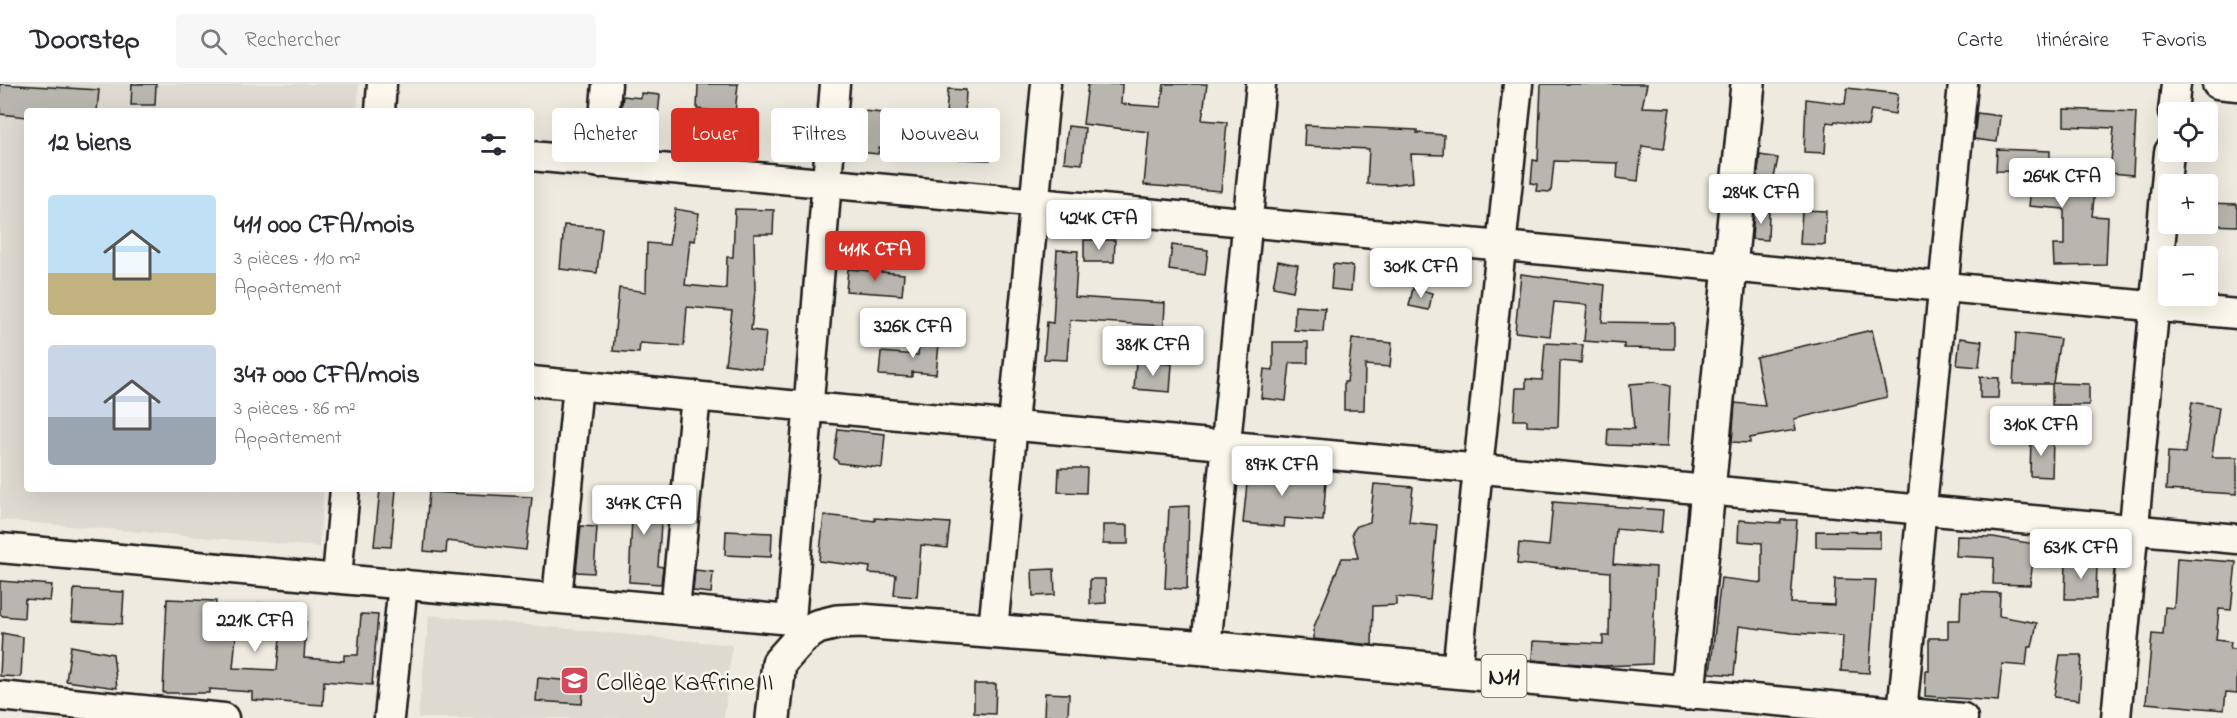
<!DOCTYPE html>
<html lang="fr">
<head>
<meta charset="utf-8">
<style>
  body { margin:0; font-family:"Indie Flower",sans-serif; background:#f7f7f7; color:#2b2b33; height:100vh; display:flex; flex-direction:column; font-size:22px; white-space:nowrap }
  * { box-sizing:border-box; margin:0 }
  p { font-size:20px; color:#7c7c81 }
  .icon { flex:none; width:33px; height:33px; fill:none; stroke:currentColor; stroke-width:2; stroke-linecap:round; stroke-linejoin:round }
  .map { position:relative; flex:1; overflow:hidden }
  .details { position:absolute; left:24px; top:24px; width:510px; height:384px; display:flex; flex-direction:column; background:#fff; border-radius:6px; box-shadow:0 6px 24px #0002 }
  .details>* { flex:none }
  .hud { position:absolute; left:552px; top:24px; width:570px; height:54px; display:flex; gap:12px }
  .fabs { position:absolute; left:2158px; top:18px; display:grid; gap:12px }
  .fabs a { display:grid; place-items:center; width:60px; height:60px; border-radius:6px; background:#fff; box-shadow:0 6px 24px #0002; font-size:30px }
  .price { position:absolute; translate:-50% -51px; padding:0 14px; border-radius:6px; background:#fff; color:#222; font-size:20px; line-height:39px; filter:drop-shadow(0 2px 3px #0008) }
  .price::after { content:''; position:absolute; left:50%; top:36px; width:18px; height:14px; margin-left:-9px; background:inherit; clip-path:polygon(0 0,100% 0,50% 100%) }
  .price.active { background:#d93025; color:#fff }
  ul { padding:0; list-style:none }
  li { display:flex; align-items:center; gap:18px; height:150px; padding:0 24px }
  li span { display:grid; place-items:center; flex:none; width:168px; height:120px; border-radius:6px; color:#555 }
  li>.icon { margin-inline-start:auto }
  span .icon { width:72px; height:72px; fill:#fffc; stroke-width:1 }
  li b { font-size:26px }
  h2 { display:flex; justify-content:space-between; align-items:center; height:72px; padding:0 24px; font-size:26px }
  .tag { padding:0 21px; border-radius:6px; background:#fff; box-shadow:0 6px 24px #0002; font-size:21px; line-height:54px }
  .tag.active { background:#d93025; color:#fff }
  header { display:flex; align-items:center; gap:36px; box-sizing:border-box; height:84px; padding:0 30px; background:#fff; border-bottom:2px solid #e1e1e2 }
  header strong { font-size:28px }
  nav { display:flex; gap:33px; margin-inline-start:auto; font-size:21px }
  .search { width:420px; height:54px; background:#f7f7f7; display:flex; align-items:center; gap:15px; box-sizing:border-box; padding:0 21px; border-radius:6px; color:#7c7c81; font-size:22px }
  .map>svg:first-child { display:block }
</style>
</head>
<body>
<header>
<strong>Doorstep</strong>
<div class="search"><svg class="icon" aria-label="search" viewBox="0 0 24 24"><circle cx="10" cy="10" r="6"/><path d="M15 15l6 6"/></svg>Rechercher</div>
<nav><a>Carte</a><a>Itinéraire</a><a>Favoris</a></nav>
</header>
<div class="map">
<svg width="2237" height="634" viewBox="0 0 2237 634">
  <rect width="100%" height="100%" fill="#eeeadf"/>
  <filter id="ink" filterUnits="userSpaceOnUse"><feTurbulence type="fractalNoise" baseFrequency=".0167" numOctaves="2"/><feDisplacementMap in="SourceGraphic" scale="12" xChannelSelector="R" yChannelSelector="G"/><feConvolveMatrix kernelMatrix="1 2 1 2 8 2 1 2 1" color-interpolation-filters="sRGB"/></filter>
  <g filter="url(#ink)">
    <g fill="#dedad1">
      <path d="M0 0H359L357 27H27V405H324L319 463 0 436Z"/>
      <path d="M429 531 732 561 724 634H418Z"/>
    </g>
    <g fill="#b9b6af" stroke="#1c1c1c" stroke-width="1.5" fill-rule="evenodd">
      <path d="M0 0 99 6 97 27H27V33L0 30Z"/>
      <path d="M132 0H156L155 21H131Z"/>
      <path d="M698 0H738L735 29 697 25Z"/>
      <path d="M1088 0H1122L1121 20 1161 23 1164 0H1207L1202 36 1227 38 1221 107 1144 101 1149 48 1083 40Z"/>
      <path d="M1541 0H1647L1642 23 1670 24 1664 65 1642 62 1638 97 1617 94 1618 79 1554 77 1551 108 1536 107 1537 100 1531 99 1533 76 1538 77Z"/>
      <path d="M1847 4 1898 10 1895 30 1871 26 1868 42 1835 37 1834 39 1827 38 1825 69 1804 68 1806 15 1845 20Z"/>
      <path d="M948 5 966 6 964 47H939V30H946Z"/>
      <path d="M641 9 660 11 658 32 630 29 627 52H619L623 12 641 14Z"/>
      <path d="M2064 25 2136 28 2133 91 2110 89 2114 44 2064 42Z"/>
      <path d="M863 27 901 31V36L928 37 927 65 879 64 878 70 859 68Z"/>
      <path d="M1977 29 2000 32 1997 58 1974 55Z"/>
      <path d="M1305 41 1417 46V49L1444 51 1443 71 1411 70 1413 98 1389 101 1367 100 1369 65 1304 62Z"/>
      <path d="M1068 42 1085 44 1082 80 1064 78Z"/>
      <path d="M959 53 991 54 990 76 958 75Z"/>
      <path d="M1997 65 2050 67 2049 101 2095 106 2092 132 2108 133 2106 181 2054 182 2053 161H2064V125L2029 122 2033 88 1996 87Z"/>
      <path d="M1760 71 1778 74 1773 99 1757 96Z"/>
      <path d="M2208 119 2237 120V142L2208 141Z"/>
      <path d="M675 125 699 129 695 157 690 156 685 201 726 205 727 173H733L735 125 774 126 773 150H754L755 207 751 246 766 248 762 285 725 280 732 227 687 223 684 262 640 259 639 269 613 267 619 204 646 208 647 159 669 161Z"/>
      <path d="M1754 125 1769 126 1768 156 1752 155Z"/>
      <path d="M1802 126 1826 127 1825 161 1800 160Z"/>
      <path d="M564 141 602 144 597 189 560 185Z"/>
      <path d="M1084 156H1115L1114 178H1084Z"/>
      <path d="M1172 161 1208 166 1205 191 1169 186Z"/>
      <path d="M1057 166 1078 167 1075 213 1165 219 1164 242 1070 236 1067 276 1044 275 1047 238 1053 239Z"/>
      <path d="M1278 177 1298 181 1293 207 1273 203Z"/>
      <path d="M1333 180 1353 182 1351 207 1331 205Z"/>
      <path d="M848 185 904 190 902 211 846 207Z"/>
      <path d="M1521 190 1605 201 1602 238 1674 239V265L1624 264V260L1584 257 1587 221 1554 218 1550 252 1515 248Z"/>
      <path d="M1413 204 1432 209 1429 226 1409 222Z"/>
      <path d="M1295 222 1325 224 1323 248 1294 246Z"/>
      <path d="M1872 246 1887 313 1794 335 1796 346 1750 354V359L1732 358 1735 319 1765 322 1756 273Z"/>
      <path d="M920 248 940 250 936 290 912 288V293L879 291 881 268 918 271Z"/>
      <path d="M2016 249 2060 255 2053 299 2089 300V321H2052V300H2013Z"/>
      <path d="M1960 254 1982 257 1979 283 1957 281Z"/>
      <path d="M1352 255 1392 259 1390 283 1365 281 1364 326H1344V298H1347Z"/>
      <path d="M1273 258H1308V279H1290L1286 317 1261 314 1264 285 1273 286Z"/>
      <path d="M1545 259 1583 261 1581 279 1560 277 1558 343 1527 342V336H1514L1516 304H1526V295L1542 296Z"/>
      <path d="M1136 278 1172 280 1170 308 1134 305Z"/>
      <path d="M1980 293 1999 294 1998 314H1980Z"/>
      <path d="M1655 298 1670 302 1667 363 1607 361 1608 344 1634 345 1630 300Z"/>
      <path d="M2192 318 2219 323 2212 373H2237V410L2166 406 2168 368 2185 369Z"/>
      <path d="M838 345 885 350 882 384 839 379 834 374Z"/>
      <path d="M2031 354 2053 355 2052 393 2030 392Z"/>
      <path d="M1249 380 1290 384 1289 394 1326 396 1323 437 1285 434 1284 443 1243 439Z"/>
      <path d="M1059 384H1087L1086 409 1058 408Z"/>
      <path d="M1374 400 1413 403 1409 438 1437 441 1430 516 1396 513V521L1373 522 1372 561 1314 555V543L1342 474H1358L1352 449 1357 442 1370 438Z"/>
      <path d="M380 405H396L391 463 374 462Z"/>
      <path d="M429 408 532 413 526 466 447 457 446 469 424 467Z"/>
      <path d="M621 409 663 413 658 482 663 483 661 500 629 498 632 434 619 433Z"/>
      <path d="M1553 418 1663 426 1661 449 1616 445 1613 480 1656 483 1652 580 1602 582 1532 576 1533 557 1603 560V552H1609L1610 488 1517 480 1519 459 1549 462Z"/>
      <path d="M1189 422 1187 505 1165 504 1169 423Z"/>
      <path d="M824 431 875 437V434L950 439 947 464 921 461 917 513 894 511 896 491 869 489 870 483 819 477Z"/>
      <path d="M1739 436 1781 439V436H1797L1791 519 1834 521 1835 495 1876 496 1869 589 1841 587 1843 552 1793 549 1739 542 1734 591 1710 589 1721 494 1762 499V459L1738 457Z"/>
      <rect x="1103" y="441" width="25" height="19"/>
      <path d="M581 442 597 443 594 489 576 488Z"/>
      <path d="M726 447 772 449 771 473 725 471Z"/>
      <path d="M1816 447 1880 448V464L1816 463Z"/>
      <path d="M1957 452 1993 453 2035 460 2030 501 1993 500 1994 474 1956 472Z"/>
      <path d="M2177 474 2236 478 2231 526 2219 525 2216 556 2231 558 2230 565H2237V609L2226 608 2224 626 2146 619 2152 550 2163 551 2165 523 2174 524Z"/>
      <path d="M2066 477 2097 478 2096 515H2065Z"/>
      <path d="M1054 485 1055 511 1033 512 1032 486Z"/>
      <path d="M695 486 713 488 711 509 693 507Z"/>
      <path d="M1090 495H1105L1106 519 1090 520Z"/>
      <path d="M0 497 52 501 50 517 25 515 24 534 3 532 0 530Z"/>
      <path d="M74 505 124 508 122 540 72 537Z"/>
      <path d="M1961 508 2000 509 1999 532 2037 539 2032 563H2028L2026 582 2002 580 1998 617 1925 612 1926 587H1929V554H1948V536H1960Z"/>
      <path d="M167 515 216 517 215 527 258 526V519L307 523 304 574 344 577V571H358L361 530 378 531 372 601 324 597 323 621 252 616V608L209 605V609H163ZM236 552 280 554 277 586 233 584Z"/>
      <path d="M2 549 23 553 21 593 0 592Z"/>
      <path d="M71 562 113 570 117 604 66 597Z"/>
      <path d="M2060 571H2082L2079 616 2054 613Z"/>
      <path d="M538 594 584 598 582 620 536 617Z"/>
      <path d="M974 600H996L995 630 974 629Z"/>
      <path d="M1045 609 1069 610 1068 633 1044 632Z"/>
    </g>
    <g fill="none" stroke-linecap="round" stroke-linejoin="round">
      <defs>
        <g id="minor">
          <path d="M2217 0 2237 2"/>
          <path d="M380 27 382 0"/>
          <path d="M2173 28 2176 0"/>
          <path d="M531 72 2237 230"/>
          <path d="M600 79 607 0"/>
          <path d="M531 297 2237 455"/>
          <path d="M0 464 791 536 803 552"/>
          <path d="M337 494 345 405"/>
          <path d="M557 514 578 301"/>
          <path d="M675 525 696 312"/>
          <path d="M791 536 835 0"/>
          <path d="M993 546 1046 0"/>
          <path d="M1206 564 1261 0"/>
          <path d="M1457 587 1518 0"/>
          <path d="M1688 609 1963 634"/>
          <path d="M0 612 224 634"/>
          <path d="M1902 629 1963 0"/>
          <path d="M389 634 403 500"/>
          <path d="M2116 634 2169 68"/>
        </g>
        <path id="major" d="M773 634 779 579 803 552 817 543 837 538 860 537 1206 564 1688 609 1748 0"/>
      </defs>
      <use href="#minor" stroke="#1c1c1c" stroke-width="33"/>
      <use href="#major" stroke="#1c1c1c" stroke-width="38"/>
      <use href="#minor" stroke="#fbf7ec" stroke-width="28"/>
      <use href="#major" stroke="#fbf7ec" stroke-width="33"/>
    </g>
  </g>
  <defs>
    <symbol id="school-square" viewBox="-11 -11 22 22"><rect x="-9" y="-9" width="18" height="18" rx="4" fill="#d1495b" stroke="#fbf7ec"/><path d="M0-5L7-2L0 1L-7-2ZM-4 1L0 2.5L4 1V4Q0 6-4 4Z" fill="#fff"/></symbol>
  </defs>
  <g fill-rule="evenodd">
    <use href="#school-square" x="558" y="580" width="33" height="33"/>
  </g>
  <g text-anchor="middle" stroke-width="5" stroke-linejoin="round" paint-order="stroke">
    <rect fill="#fbf7ec" stroke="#5f5e5a" stroke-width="1.5" x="1481.5" y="571" width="45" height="42" rx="4.5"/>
    <g font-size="24" font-weight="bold" fill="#1c1c1c">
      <text x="1504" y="600">N11</text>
    </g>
    <g font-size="26" fill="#1c1c1c" stroke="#fbf7ec" text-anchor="start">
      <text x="596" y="606">Collège Kaffrine II</text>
    </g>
  </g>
</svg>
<div class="fabs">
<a><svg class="icon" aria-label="locate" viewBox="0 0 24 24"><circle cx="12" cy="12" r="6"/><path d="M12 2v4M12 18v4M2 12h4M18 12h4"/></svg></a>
<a>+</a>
<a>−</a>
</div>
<b class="price" style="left:2062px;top:125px">264K CFA</b>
<b class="price" style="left:1761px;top:141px">284K CFA</b>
<b class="price" style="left:1099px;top:167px">424K CFA</b>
<b class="price active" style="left:875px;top:198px">411K CFA</b>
<b class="price" style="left:1421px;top:215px">301K CFA</b>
<b class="price" style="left:913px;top:275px">326K CFA</b>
<b class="price" style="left:1153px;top:293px">381K CFA</b>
<b class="price" style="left:2041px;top:373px">310K CFA</b>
<b class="price" style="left:1282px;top:413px">897K CFA</b>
<b class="price" style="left:644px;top:452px">347K CFA</b>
<b class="price" style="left:2081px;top:496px">631K CFA</b>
<b class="price" style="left:255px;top:569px">221K CFA</b>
<div class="hud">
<a class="tag">Acheter</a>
<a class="tag active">Louer</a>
<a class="tag">Filtres</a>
<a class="tag">Nouveau</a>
</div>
<section class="details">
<h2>12 biens<svg class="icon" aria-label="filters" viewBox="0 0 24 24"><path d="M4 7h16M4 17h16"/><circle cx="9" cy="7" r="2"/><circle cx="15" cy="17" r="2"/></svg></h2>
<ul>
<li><span style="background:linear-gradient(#bfe0f5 65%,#c2b280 0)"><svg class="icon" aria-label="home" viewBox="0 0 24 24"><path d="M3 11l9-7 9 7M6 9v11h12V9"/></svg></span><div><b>411 000 CFA/mois</b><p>3 pièces · 110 m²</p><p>Appartement</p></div></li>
<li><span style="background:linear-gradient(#c9d6e8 60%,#9aa5b1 0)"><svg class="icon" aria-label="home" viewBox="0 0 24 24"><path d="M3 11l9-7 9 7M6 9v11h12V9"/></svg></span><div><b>347 000 CFA/mois</b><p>3 pièces · 86 m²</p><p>Appartement</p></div></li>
</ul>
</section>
</div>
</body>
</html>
